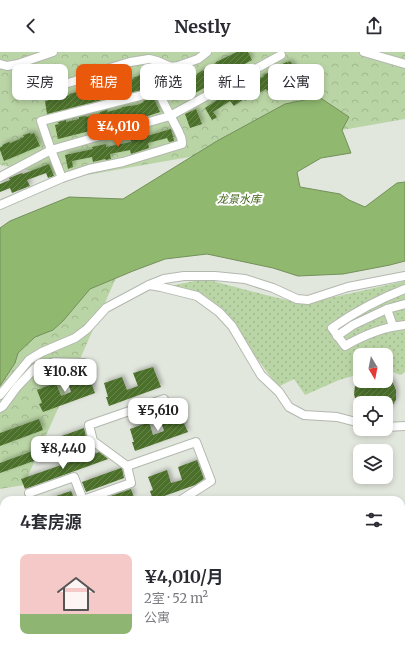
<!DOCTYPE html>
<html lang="zh">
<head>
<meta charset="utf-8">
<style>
  body { margin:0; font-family:Merriweather,"Noto Sans SC",serif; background:#f2f2f3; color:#2b2b33; height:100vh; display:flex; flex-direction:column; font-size:15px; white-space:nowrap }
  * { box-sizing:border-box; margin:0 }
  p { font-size:13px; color:#7c7c81 }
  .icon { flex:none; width:22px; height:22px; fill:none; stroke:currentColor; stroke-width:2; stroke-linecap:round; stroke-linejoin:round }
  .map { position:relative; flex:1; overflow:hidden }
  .panel { position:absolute; left:0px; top:444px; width:405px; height:156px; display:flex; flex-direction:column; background:#fff; border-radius:12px 12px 0 0; box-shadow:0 2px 6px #0003 }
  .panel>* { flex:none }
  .banner { position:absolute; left:12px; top:12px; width:381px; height:36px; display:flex; gap:8px }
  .needle { width:26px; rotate:170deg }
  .tools { position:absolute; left:353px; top:296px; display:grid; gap:8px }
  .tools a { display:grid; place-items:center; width:40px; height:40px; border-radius:8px; background:#fff; box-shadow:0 2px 6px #0003; font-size:20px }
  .price { position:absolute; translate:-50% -34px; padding:0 9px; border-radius:8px; background:#fff; color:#222; font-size:13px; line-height:26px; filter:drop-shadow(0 1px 2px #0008) }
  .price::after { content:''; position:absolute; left:50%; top:24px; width:12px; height:9px; margin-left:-6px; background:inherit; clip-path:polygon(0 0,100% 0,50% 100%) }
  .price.current { background:#ea580c; color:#fff }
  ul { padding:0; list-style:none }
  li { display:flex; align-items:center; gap:12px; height:100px; padding:0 20px }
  li span { display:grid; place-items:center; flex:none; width:112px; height:80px; border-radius:8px; color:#555 }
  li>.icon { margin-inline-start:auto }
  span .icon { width:48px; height:48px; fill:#fffc; stroke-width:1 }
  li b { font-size:17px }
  h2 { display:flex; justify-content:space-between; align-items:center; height:48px; padding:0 20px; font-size:17px }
  .tag { padding:0 14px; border-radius:8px; background:#fff; box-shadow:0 2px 6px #0003; font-size:14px; line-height:36px }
  .tag.current { background:#ea580c; color:#fff }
  header { display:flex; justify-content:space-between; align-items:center; height:52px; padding:0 20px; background:#fff; font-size:18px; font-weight:700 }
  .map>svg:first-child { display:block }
</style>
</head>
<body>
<header><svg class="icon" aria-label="back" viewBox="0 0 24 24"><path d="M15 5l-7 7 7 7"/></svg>Nestly<svg class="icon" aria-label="share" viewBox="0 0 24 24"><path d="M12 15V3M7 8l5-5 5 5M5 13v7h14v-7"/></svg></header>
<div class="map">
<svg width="405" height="600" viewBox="0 0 405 600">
  <defs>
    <pattern id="grass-dots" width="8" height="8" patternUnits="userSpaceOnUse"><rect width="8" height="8" fill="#bad5a5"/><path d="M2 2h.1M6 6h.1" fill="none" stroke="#a0b78e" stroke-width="1.8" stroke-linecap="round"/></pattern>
    <pattern id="forest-crowns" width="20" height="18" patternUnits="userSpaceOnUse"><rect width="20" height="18" fill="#bad5a5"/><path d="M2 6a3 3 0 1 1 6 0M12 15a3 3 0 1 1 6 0" fill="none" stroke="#a0b78e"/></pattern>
    <pattern id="building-hatch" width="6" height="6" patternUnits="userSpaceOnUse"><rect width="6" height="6" fill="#4c7029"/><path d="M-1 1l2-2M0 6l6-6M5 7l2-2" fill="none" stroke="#69844f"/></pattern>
    <filter id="shadow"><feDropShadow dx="2.5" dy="-2.5" stdDeviation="2" flood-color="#0004"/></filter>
  </defs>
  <rect width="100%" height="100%" fill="#e2e7de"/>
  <path fill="#d3dccc" d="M128 596H187L188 600H116Z"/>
  <path fill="url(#grass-dots)" d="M205 227 266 243 303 252 401 230 405 228V320L400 323 386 317V303H360V322L339 328 305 343 294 327 278 335 248 294 224 259 201 241 164 235Z"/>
  <g fill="url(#forest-crowns)">
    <path d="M0 0H405V67L70 126 0 113Z"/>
    <path d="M0 209 120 217 24 433 0 437Z"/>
  </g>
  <path fill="#90b86f" stroke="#73905b" d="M319 45 349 65 342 78 351 101 321 106 297 120 300 135 340 142 349 148 365 155 397 131 405 130V209L390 213 343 222 298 224 273 216 207 202 165 207 133 219 90 237 63 269 53 278 35 285 18 301 15 311 0 334V176L10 169 69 145 123 147 217 89 285 52Z"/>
  <g fill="url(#building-hatch)" filter="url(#shadow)">
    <path d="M237 0H248L252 8 214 29 215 30 195 41 190 34 188 35 191 43 178 48 173 35 177 33 176 32 183 29 184 30 195 26 194 25 197 23V22L203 18 204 19 214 14 213 13 216 11V10Z"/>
    <path d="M290 9 298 21 267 39 266 37 245 49 244 47 234 54 230 49 213 60 217 65 212 68 205 56 228 41 242 34V32L248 29 249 30 252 28 253 30 264 24 263 23 281 15 280 13 287 10V11Z"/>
    <path d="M140 23 141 25 144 24 149 36 47 62 45 49 49 48V47L56 45V47L66 44 70 43 69 42 77 40V41L87 39 90 38V37L97 35 98 36 101 35 112 33V31L119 30 120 31 134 27 133 26Z"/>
    <path d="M150 47 151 48 154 47 160 60 145 65 58 87 55 73 59 72 58 70 66 68V70L79 67V65L86 64 87 65 96 63 100 61V60L107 58V60L111 59 122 56V55L137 53 144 50 143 49Z"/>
    <path d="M196 57 202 72 190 76 185 62Z"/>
    <path d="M171 77 174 89 169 90 167 86 148 91 149 96 131 102 130 98 110 102 111 107 106 108 105 107 93 110 92 105 72 109 73 115 68 117 65 103 93 97 92 95 106 92V95L131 90V87L140 86Z"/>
    <path d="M30 81 31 82 34 81 40 94 4 109 0 98V95L3 94 2 93 9 90 10 91 20 87V86L24 85 23 83Z"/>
    <path d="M49 112 54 124 48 126 46 121 27 128 30 134 17 139 12 141 10 136 0 140V132L10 128 9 126 22 121 23 122Z"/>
    <path d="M153 315 161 335 109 354 106 345H108L104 331 122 325 127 338 138 334 133 321Z"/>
    <path d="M84 322 85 326 89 328 91 333H92L95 341 43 360 39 352 42 351 37 338 56 331 61 344 71 340 67 328Z"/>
    <path d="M386 324 393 331 396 338V348L391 356 386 361V351H360V362H359L354 342 355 334 357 331 359 329H386Z"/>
    <path d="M179 360 188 380 135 399 132 390H134L130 377 149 370 153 383 164 379 160 367Z"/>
    <path d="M39 367 43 378 0 394V381Z"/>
    <path d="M84 376 87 390 0 421V411L60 389 59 385Z"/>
    <path d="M99 400 108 407 25 437 21 427Z"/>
    <path d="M197 408 204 427 195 433 153 448 150 439 153 438 148 425 167 418 171 431 182 428 178 415Z"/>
    <path d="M121 416 122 417 124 426 86 440 82 430Z"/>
    <path d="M131 437 134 445 125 448H99Z"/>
    <path d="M71 439 75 448H47V447Z"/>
  </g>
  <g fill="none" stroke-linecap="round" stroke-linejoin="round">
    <defs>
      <g id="minor">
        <path d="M364 0 405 12"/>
        <path d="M0 12 7 14 18 12 53 0"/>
        <path d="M40 39 75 29 110 16 130 10 149 7 157 9 171 15 178 14 198 7 207 0"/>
        <path d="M0 125 51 98 170 64 281 3"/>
        <path d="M62 126 51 98 41 69 151 41 159 37"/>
        <path d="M0 153 62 126 89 117 123 110 182 92C182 89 182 86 180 83 176 71 152 38 159 25 161 21 167 18 171 15"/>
        <path d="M149 233 161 235 197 244 219 260 232 274 261 323 279 340 289 355 304 363 337 365 360 371"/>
        <path d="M405 237C379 247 355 260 332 276L345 294C364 283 383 275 405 273"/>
        <path d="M393 274 387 257 405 252"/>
        <path d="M337 284 353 273 387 257"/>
        <path d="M0 343 29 308 42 300 75 286 87 277 106 256 149 233 164 227 184 224H215L245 227 273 236 297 247 308 248 348 235 405 224"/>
        <path d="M164 347 89 373 93 389 127 414 196 390 211 429 181 448"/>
        <path d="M0 356 3 354 17 335 35 316 54 310 84 311 89 316 90 323"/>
        <path d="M386 375 405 374"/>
        <path d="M29 441 74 425 83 448"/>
        <path d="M83 448 131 431 127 414"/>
        <path d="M397 596 399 600"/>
      </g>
    </defs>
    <use href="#minor" stroke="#b3b8af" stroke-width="10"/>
    <use href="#minor" stroke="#fff" stroke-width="8"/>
  </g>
  <g text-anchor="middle" stroke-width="4" stroke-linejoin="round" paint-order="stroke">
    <g font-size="11" font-style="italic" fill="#3f6318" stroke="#fff">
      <text x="239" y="151">龙景水库</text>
    </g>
  </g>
</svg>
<div class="tools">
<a><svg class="needle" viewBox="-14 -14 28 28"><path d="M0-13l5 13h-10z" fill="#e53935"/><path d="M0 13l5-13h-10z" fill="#7c7c81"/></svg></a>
<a><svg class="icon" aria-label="locate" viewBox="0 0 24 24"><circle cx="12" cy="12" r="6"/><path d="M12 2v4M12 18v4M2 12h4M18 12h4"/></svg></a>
<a><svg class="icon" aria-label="layers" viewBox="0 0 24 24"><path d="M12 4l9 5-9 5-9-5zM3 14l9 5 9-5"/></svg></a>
</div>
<b class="price current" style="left:118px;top:96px">¥4,010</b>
<b class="price" style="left:65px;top:341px">¥10.8K</b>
<b class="price" style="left:158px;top:380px">¥5,610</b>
<b class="price" style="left:63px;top:418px">¥8,440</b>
<div class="banner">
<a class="tag">买房</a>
<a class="tag current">租房</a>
<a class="tag">筛选</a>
<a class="tag">新上</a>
<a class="tag">公寓</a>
</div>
<section class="panel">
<h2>4套房源<svg class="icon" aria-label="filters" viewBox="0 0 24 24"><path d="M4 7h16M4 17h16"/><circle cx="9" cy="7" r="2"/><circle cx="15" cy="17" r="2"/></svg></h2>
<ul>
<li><span style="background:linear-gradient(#f6c9c9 75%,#8fb573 0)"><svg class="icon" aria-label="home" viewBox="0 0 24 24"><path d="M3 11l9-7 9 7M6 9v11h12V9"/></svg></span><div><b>¥4,010/月</b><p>2室 · 52 m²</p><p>公寓</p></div></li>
</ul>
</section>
</div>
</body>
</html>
